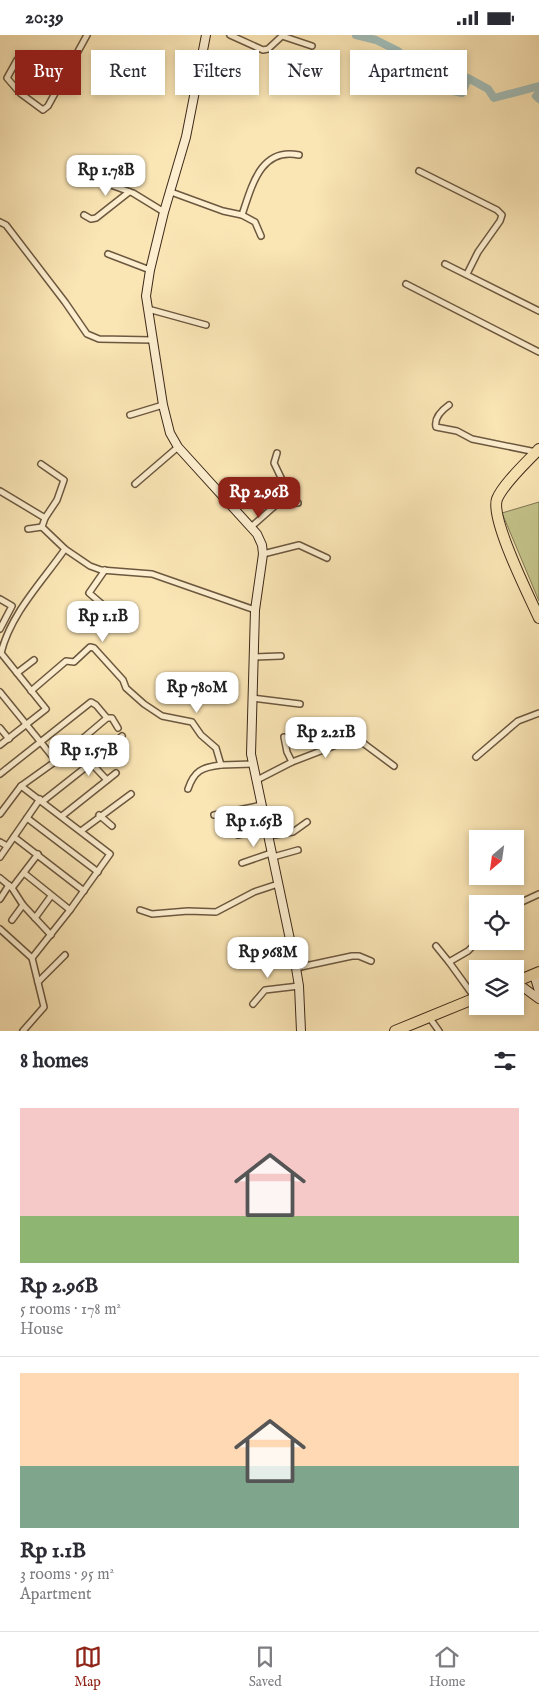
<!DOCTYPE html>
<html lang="en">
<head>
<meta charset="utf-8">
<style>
  body { margin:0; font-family:"IM FELL English",serif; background:#f2f2f3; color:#2b2b33; height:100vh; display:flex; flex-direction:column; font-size:19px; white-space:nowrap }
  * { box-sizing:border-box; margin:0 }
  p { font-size:16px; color:#7c7c81 }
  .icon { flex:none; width:28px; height:28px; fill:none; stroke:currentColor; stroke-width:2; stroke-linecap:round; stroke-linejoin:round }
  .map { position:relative; height:996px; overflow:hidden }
  .details { display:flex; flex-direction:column; background:#fff; flex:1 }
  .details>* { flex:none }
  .guide { position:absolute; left:15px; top:15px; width:510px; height:45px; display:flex; gap:10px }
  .needle { width:32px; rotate:209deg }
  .fabs { position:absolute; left:469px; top:795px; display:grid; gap:10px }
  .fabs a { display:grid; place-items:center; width:55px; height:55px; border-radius:0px; background:#fff; box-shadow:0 2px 8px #0003; font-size:25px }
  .price { position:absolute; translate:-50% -42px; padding:0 11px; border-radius:10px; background:#fff; color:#222; font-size:16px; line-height:32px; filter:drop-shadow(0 1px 2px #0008) }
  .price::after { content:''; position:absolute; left:50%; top:30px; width:15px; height:11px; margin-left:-8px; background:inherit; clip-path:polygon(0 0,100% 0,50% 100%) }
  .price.selected { background:#8f2418; color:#fff }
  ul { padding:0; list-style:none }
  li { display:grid; align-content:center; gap:10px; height:265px; padding:0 20px }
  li+li { border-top:1px solid #e1e1e2 }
  li span { display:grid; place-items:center; height:155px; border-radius:0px; color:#555 }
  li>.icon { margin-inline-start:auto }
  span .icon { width:90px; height:90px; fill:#fffc; stroke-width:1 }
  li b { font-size:21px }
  h2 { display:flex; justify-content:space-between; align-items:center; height:60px; padding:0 20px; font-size:21px }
  .tag { padding:0 18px; border-radius:0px; background:#fff; box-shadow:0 2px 8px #0003; font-size:18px; line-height:45px }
  .tag.selected { background:#8f2418; color:#fff }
  .status { display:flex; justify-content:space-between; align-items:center; height:35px; padding:0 25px; background:#fff; direction:ltr }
  .status svg { height:14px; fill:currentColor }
  .menu { display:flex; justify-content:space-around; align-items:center; height:70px; border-top:1px solid #e1e1e2; background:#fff; font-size:14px; color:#7c7c81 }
  .menu a { display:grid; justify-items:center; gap:2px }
  .menu .selected { color:#8f2418 }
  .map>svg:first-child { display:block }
</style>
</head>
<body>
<div class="status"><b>20:39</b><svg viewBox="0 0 49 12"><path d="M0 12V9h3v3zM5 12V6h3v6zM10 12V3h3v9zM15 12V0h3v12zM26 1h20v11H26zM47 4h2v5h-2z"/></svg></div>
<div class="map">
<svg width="539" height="996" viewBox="0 0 539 996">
  <rect width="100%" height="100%" fill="#fae5b5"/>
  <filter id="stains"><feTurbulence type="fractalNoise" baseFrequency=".004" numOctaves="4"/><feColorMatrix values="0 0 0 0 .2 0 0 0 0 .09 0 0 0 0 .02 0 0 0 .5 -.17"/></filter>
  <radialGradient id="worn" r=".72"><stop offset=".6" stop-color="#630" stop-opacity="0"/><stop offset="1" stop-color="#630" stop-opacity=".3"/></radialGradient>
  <path fill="#c3c38a" stroke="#807651" d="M539 467V566L502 478Z"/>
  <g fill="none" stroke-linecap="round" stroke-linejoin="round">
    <g stroke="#a2bdb8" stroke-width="8">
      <path d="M356 0 376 5 398 16 403 20 405 29 430 54 442 45 449 55 462 58 468 43 488 54 494 63 539 51"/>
      <path d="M539 58 536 61 539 64"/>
    </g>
    <defs>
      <g id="street">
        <path d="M230 0 263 15 268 14 282 1 312 11"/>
        <path d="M17 25 7 43 20 58 43 75 48 71 87 0"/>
        <path d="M419 136 497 175 502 180 500 186 478 217 467 239"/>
        <path d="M75 137 133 158 164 177"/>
        <path d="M171 157 223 176 242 180C252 150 261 112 299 120"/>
        <path d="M84 180 91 184 96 183 129 157"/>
        <path d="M242 180 255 187 261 201"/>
        <path d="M0 187 6 190 65 267 87 299 99 304 152 305"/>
        <path d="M108 219 150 235"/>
        <path d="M445 229 539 276"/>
        <path d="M406 249 539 317"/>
        <path d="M148 274 206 290"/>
        <path d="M449 370C442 375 434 383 436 392L457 396 472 404 536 417"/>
        <path d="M130 380 163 370"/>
        <path d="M41 429 64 445 57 465 45 483"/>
        <path d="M135 449 178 412"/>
        <path d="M0 456 45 483 42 492 65 514 90 531 101 535 152 539 255 575"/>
        <path d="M277 469 286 453 274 428 277 418"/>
        <path d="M251 492 277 469 298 468"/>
        <path d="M28 494 42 492"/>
        <path d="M263 519 299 510 327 523"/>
        <path d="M105 535 89 558 117 582"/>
        <path d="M0 564 12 571 0 594"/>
        <path d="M253 622 281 621"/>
        <path d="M17 638 34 625"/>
        <path d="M31 656 66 626 74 627 90 612 94 613 123 645 126 653 144 669 162 681 192 687 201 700 216 713 221 730 253 729"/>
        <path d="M0 657 56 726"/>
        <path d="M252 663 300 669"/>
        <path d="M107 683H112L118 693"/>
        <path d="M0 693 9 704"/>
        <path d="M284 702 287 717 292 727"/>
        <path d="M0 710 46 674 1 618C11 578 42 547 65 514"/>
        <path d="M476 722 518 686 539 678"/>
        <path d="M0 739 91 667 96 670 107 683 56 726 21 751 0 779"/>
        <path d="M107 745 91 728 122 701"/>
        <path d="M257 745 292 727 352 704 359 705 394 731"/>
        <path d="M21 751 110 819 70 875 32 923 44 972 23 996"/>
        <path d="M188 754C194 736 202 732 221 730"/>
        <path d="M43 766 91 728 76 710"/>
        <path d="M99 780 112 791"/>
        <path d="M214 780 262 770"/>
        <path d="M62 781 116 738"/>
        <path d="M27 783 98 837"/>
        <path d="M81 796 131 759"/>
        <path d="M238 800 267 794"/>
        <path d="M268 801 293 797 307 787"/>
        <path d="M14 802 84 856"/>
        <path d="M0 807 7 811"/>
        <path d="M0 822 40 764"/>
        <path d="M273 822 298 815"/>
        <path d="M242 828 271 818"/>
        <path d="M24 838 70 875"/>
        <path d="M0 843 12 853 23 870 51 900"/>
        <path d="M12 853 38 819"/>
        <path d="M0 864 9 850"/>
        <path d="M515 870 539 859"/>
        <path d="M140 875 152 879 188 876 216 877 254 857 278 849"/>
        <path d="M35 883 51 861"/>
        <path d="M12 885 23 870"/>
        <path d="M0 894 32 923"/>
        <path d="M436 911 449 927"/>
        <path d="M296 933 352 921H359L371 926"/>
        <path d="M38 947 65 920"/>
        <path d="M475 963 449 927 468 916 478 906"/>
        <path d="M253 969 265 955 299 951"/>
        <path d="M429 982 439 996"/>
      </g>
      <g id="secondary">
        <path d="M206 0 186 102 164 177 150 235 146 261 163 370 170 398 178 412 257 499 262 510 263 519 255 575 251 719 296 933 299 951 301 996"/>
        <path d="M534 940 539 956"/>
        <path d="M516 947 539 964"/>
      </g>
      <g id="highway">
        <path d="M539 414C527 427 503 449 497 464 490 484 529 561 539 583"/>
        <path d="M515 947 539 937"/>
        <path d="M395 996 478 962"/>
      </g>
    </defs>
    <use href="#street" stroke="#6c583f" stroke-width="8"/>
    <use href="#secondary" stroke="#3d2918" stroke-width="10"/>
    <use href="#highway" stroke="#3d2918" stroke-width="12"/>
    <use href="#street" stroke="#fceecf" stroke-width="5"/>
    <use href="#secondary" stroke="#fceecf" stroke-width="8"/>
    <use href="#highway" stroke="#fae5b5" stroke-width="10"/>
  </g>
  <rect width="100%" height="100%" filter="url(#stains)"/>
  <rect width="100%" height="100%" fill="url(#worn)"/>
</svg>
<div class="fabs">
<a><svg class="needle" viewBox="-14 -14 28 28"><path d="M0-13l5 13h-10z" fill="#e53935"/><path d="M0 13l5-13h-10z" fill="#7c7c81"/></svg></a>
<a><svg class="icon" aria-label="locate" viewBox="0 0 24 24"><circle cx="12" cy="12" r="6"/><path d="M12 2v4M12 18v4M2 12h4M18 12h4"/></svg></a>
<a><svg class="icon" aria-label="layers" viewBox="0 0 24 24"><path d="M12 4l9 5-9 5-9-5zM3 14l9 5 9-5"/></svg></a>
</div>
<b class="price" style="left:106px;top:162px">Rp 1.78B</b>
<b class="price selected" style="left:259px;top:484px">Rp 2.96B</b>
<b class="price" style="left:103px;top:608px">Rp 1.1B</b>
<b class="price" style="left:197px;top:679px">Rp 780M</b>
<b class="price" style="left:326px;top:724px">Rp 2.21B</b>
<b class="price" style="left:89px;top:742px">Rp 1.57B</b>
<b class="price" style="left:254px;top:813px">Rp 1.65B</b>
<b class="price" style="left:268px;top:944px">Rp 968M</b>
<div class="guide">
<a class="tag selected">Buy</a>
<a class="tag">Rent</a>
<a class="tag">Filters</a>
<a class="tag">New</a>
<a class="tag">Apartment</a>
</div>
</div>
<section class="details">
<h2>8 homes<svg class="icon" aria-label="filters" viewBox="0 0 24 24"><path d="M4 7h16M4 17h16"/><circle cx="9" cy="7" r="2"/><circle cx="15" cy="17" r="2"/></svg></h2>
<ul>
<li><span style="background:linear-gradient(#f6c9c9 70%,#8fb573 0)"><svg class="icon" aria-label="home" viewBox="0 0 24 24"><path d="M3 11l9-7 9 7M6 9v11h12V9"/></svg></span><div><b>Rp 2.96B</b><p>5 rooms · 178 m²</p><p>House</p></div></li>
<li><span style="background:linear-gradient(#ffd9b3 60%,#7fa58c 0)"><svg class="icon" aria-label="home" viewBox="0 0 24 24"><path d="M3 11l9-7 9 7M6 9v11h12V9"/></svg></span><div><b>Rp 1.1B</b><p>3 rooms · 95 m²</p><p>Apartment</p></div></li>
</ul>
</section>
<nav class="menu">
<a class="selected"><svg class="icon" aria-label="map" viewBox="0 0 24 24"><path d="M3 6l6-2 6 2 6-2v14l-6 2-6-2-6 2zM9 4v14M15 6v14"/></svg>Map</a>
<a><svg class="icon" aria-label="saved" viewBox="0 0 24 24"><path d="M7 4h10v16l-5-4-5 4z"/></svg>Saved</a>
<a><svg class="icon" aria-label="home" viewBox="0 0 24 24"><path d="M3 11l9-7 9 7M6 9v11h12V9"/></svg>Home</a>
</nav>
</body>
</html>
